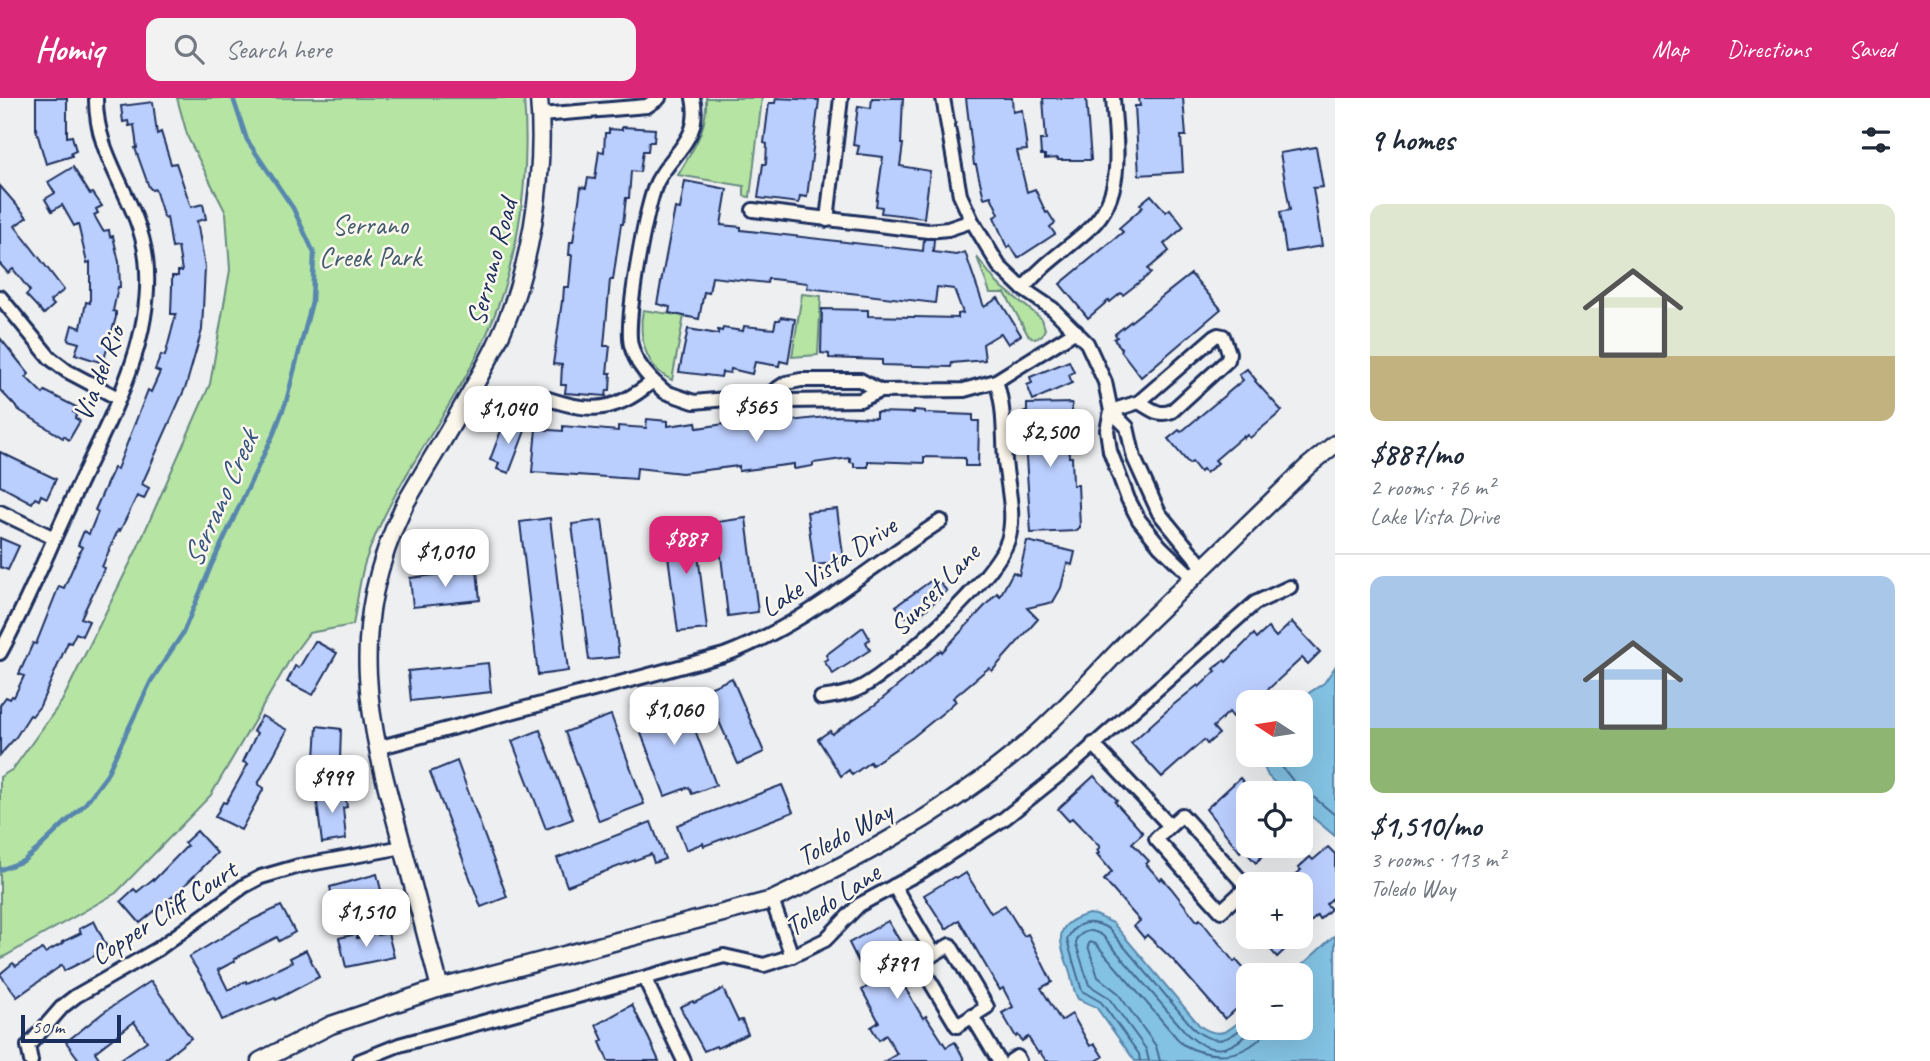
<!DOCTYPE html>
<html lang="en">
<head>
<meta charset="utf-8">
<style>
  body { margin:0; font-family:Caveat,sans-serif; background:#f2f2f3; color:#1f2937; height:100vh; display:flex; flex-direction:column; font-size:26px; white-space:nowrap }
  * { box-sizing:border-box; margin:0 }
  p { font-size:23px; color:#747a83 }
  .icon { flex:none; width:38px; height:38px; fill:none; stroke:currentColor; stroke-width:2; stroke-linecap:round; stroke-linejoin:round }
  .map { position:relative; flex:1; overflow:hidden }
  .sheet { display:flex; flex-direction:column; background:#fff; width:595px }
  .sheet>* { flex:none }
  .needle { width:46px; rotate:282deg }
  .buttons { position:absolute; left:1236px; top:592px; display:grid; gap:14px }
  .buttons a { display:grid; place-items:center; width:77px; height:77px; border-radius:14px; background:#fff; box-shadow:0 7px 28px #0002; font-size:35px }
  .scale { position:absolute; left:21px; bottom:18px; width:100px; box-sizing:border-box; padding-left:7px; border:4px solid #1b2f5e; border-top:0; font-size:19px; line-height:24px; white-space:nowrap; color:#1b2f5e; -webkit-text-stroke:5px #fbf7ec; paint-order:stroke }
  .price { position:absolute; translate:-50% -60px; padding:0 16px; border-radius:14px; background:#fff; color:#222; font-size:23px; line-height:46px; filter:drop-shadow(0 2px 4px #0008) }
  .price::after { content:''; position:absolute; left:50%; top:42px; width:21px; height:16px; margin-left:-10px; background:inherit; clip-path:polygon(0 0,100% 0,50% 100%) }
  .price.selected { background:#db2777; color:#fff }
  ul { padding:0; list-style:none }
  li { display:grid; align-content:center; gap:14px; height:371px; padding:0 35px }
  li+li { border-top:2px solid #e0e1e3 }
  li span { display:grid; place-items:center; height:217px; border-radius:14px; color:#555 }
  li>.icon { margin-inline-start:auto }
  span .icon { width:126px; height:126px; fill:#fffc; stroke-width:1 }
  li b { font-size:30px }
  h2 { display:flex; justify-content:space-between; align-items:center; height:84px; padding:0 35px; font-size:30px }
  header { display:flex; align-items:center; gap:42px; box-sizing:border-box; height:98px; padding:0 35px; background:#db2777; color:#fff }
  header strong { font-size:33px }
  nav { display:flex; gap:38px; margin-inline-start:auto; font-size:24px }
  .search { width:490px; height:63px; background:#f2f2f3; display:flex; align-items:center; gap:18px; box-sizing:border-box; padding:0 24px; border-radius:14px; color:#747a83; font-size:26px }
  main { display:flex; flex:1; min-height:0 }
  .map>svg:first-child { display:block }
</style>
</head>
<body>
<header>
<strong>Homiq</strong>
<div class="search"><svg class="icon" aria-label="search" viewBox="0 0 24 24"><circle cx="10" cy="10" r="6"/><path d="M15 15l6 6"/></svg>Search here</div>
<nav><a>Map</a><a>Directions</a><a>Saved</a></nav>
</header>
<main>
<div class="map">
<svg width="1335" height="963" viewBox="0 0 1335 963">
  <rect width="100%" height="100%" fill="#eeeff0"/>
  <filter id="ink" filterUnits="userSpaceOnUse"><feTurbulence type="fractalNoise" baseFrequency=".0143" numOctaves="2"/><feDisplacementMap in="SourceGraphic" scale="14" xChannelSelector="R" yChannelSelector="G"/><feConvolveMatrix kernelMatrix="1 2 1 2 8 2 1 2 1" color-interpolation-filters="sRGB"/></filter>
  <g filter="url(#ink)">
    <g fill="#b5e4a3" stroke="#688a80" stroke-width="2">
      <path d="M177 0H524C531 91 516 182 474 263 438 332 391 389 365 464 359 484 357 506 353 527L309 535 292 558 211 697 116 795 0 861V679L13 671 62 603 137 451 210 286 230 172 226 115 188 40Z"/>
      <path d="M706 0H762L750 99 744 98V88L678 77C693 51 708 31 706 0Z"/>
      <path d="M977 159 997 185 1042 221 1045 231 1042 237 1035 241 1028 237 1005 195H990Z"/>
      <path d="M802 196 821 198 818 257 792 259Z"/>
      <path d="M643 212 684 218 672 282C645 270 638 238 643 212Z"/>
    </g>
    <g fill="#83c2e3" stroke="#5987ae" stroke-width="2">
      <path d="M1335 569V738L1300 709V695H1285L1268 678 1258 656H1300V604H1295L1324 585Z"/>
      <path d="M1089 816 1096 817 1113 825 1200 928C1222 943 1231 931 1248 916V929H1300V877H1291L1335 837V963H1135L1096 909 1078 901C1072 891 1072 879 1068 868 1058 841 1054 825 1089 816Z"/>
    </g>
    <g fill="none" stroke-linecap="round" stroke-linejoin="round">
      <g stroke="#456a93" stroke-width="2">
        <path d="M1274 656C1280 671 1294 679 1299 694L1311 697 1335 717"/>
        <path d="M1140 963 1139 956 1101 904 1082 893 1067 842C1075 822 1092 821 1109 831L1195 932C1217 949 1229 942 1248 925"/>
        <path d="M1149 963 1146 951 1108 899 1089 887 1076 846V841C1085 831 1092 831 1103 838L1188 937C1215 961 1234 950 1256 929"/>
        <path d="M1160 963 1156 948 1117 894 1098 879 1088 848 1090 844 1096 846 1182 946C1214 963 1247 961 1270 929"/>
      </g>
      <path stroke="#5987ae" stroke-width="4.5" d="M0 772 23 763 39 750 85 706 106 678 151 583 183 535 212 466 274 335 286 304 312 204 314 155 293 110 247 42 233 0"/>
    </g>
    <g fill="#bbcfff" stroke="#1b2f5e" stroke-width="2">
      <path d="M36 0H67V39L72 38 76 53 71 55 72 58 46 66 36 31Z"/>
      <path d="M776 0 819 2 807 99 800 98 799 105 758 100 763 66H766L767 46 764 45 769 5H775Z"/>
      <path d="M872 0H903L901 46H903L900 68 930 73 924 120 881 115 882 109 876 108 883 59 857 56 859 48 853 47 858 8 871 10Z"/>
      <path d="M966 0H1012L1013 14 1022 12 1027 52 1017 53 1027 94 1035 91 1046 115 1048 114 1055 125 1050 129 1055 136 1018 160 1010 147 1007 150 994 119 999 116 991 98 984 100 976 67H974Z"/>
      <path d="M1043 0H1086L1091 62H1058V60L1045 61V57H1041L1040 42H1046Z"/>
      <path d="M1139 0H1183L1186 38H1181L1183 74 1139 77 1135 8H1140Z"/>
      <path d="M153 4 157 36 161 34 171 66 176 65 191 109 203 106 206 121 197 123 205 169 202 232 186 288 142 386 149 390 144 401 137 398 120 433 118 432 102 469 105 470 81 520 89 523 82 538 76 535 71 545 68 544 40 608 32 618 30 617 16 639 0 657V607L6 599 10 601 12 598 14 599 24 578 19 576 33 545 36 546 59 488 64 490 82 449 78 447 84 433 89 436 98 414 95 412 103 394 114 370 117 371 146 297 148 292 151 294 160 274 155 272 161 257 165 258 176 216H171L172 188V178H178V173H182L178 149 172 150 167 119 164 120 155 91 152 92 149 89 135 50H137L134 27 129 28 128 23 123 24 121 8Z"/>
      <path d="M622 29 655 31 654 44H649L648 53H643L640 74 631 73 629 100H626L623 126H621L613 182H610L604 248H610L607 275H611L610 292H607L606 298 565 295 566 287H561L562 267 553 266 562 203H563L564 189H569L572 157H569L570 144H573L581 89 586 90 588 80 595 81 599 53 604 54 605 35H609V31L622 32Z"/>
      <path d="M1316 49 1323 89 1313 90 1322 148 1286 154 1280 114 1290 112 1280 55Z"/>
      <path d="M73 69 90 96 93 95 102 108 96 111 98 115 94 117 103 133 109 132 110 139 113 138 119 164 120 189H118L113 213 116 214V219L103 265 75 256 79 245 68 242 72 227 81 230 86 204 90 205V164L87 165 78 126 74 128 62 107 52 113 45 101 55 95 48 84Z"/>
      <path d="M685 83 727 91 721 127 741 129V132L923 153 924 141H934L933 154 956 157 965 154 984 209 998 200 1021 237 1008 246 1001 235 983 246 985 262 952 265 951 269 882 267V262L829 260V256L821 255 822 211 868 212V218L958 220V216L963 215 954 191 937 189 935 205 807 190 808 185 772 181H768L767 185 712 179 709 195 704 194 699 221 669 215 670 209 657 206 675 110 680 111Z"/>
      <path d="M0 88 27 119 15 128 64 192 50 203 54 207 44 216 26 197 30 193 13 171 8 175 0 166Z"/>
      <path d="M1151 97 1166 114 1170 111 1184 129 1164 146 1169 153 1148 171 1151 175 1123 197 1121 195 1110 204 1109 202 1088 220 1060 186 1123 134 1119 130 1143 109 1140 106Z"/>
      <path d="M1191 176 1221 211 1141 279 1121 253 1122 251 1114 241 1117 239 1115 236Z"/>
      <path d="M781 219 795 221 788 265 780 263 779 268 755 264 752 276 731 271 730 275 722 274 721 279 679 274 688 231 718 236V232L722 233 723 230 743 233 744 228 774 231 776 222H780Z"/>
      <path d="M0 240 29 276 26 279 43 296 45 293 76 309 73 314 77 316 75 320 80 323 69 342 64 338 63 340 19 312 0 292Z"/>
      <path d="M1069 263 1074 274 1069 277 1072 285 1033 302 1027 287 1032 285 1030 279Z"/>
      <path d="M1247 271 1256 282 1255 283 1282 313 1250 340 1247 337 1244 340 1243 338 1215 362 1218 365 1206 375 1203 371 1200 374 1192 364 1189 366 1168 341 1179 332 1181 334 1243 282 1239 277Z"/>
      <path d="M1072 305V319H1068L1069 359H1072L1073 387H1078L1080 429 1076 433 1031 435 1023 314H1027V306Z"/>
      <path d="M914 312 925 313V315L973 317V323H979L978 368H965V360L924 359V365L868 363V369H854V365L850 364V360L813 365V368L794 371V366L739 373V368L682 375 637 370 636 381 532 374 536 331 563 333V328L618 333V328L646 330 647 321 668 323V328L696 324 697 330 772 319V325L835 318 876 320V314L914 315Z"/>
      <path d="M505 322 526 330 509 375 497 371 499 365 490 362Z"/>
      <path d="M0 354 56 381 47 400 41 397 39 402 35 400 32 405 0 388Z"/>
      <path d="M837 411 844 464 814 467 807 414Z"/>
      <path d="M550 420 568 573 538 577 520 424Z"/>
      <path d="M746 420 758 514 728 518 717 424Z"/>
      <path d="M602 422 619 559 589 562 572 426Z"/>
      <path d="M694 423 707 531 678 534 664 427Z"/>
      <path d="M0 440 19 448 8 472 0 469Z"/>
      <path d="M1027 443 1075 454 1072 467 1067 465 1061 490 1053 504 1027 510 1038 521 992 573 989 570 985 573 953 600 956 603 945 613 913 639 872 667 870 664 852 677 849 672 841 678 818 641 830 633 832 636 876 606 941 552 942 554 997 495 1000 498 1013 474 1019 477Z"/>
      <path d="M477 472 480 502 413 509 410 480Z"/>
      <path d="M932 482 935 485 938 483 947 493 914 522 909 516 906 519 896 508Z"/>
      <path d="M1292 524 1320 554 1308 566 1302 560 1262 597 1259 594 1233 619 1229 614 1213 629 1219 636 1207 646 1204 642 1162 679 1131 645 1172 608 1198 587 1199 589 1216 573 1214 571 1224 562 1226 564 1254 536 1257 540 1268 530 1276 539Z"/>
      <path d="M863 529 870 541 866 544 870 552 833 576 824 563 828 561 826 557Z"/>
      <path d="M315 543 337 555 313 597 287 584 295 568 299 570Z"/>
      <path d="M488 565 491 594 411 603 408 573Z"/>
      <path d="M732 580 764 654 738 666 705 592Z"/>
      <path d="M682 598 716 687 692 696 689 689 665 698 631 609 642 605 644 612Z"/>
      <path d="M611 617 644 706 599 723 565 634Z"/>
      <path d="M262 618 287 632 258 686 264 690 241 732 215 719 223 704 226 705 248 666 243 664 257 635 253 633Z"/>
      <path d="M317 628 341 631 340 662H344L343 680 314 677Z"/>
      <path d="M540 632 573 721 546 731 512 643Z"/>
      <path d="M457 663 507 799 481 809 430 674Z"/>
      <path d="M1094 678 1117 702 1115 704 1143 735 1132 745 1149 763 1146 766 1160 782 1162 780 1171 790 1197 823 1200 821 1234 864 1236 862 1245 872 1243 873 1248 878V901L1225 921 1174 863 1147 837 1144 840 1134 828 1140 823 1104 782 1112 774 1097 756 1099 755 1097 752 1100 749 1072 720 1069 723 1058 711Z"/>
      <path d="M1240 680 1250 692 1248 694 1247 747H1272L1256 765 1243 751 1240 754 1206 711Z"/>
      <path d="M782 687 793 714 704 748 703 745 686 752 677 727Z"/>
      <path d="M344 691 347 709 343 710 346 741 322 745 316 696Z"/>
      <path d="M651 724 665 761 654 765 651 756 567 788 557 760Z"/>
      <path d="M197 733 217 755 178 794 140 825 121 803 134 791 137 794 153 781 154 782 187 748 184 745Z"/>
      <path d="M1328 749 1335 756V798L1326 806 1331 811 1320 821 1317 818 1300 834V786H1286L1301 772 1298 770 1310 759 1313 762Z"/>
      <path d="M966 775 991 815 1005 807 1024 838 1028 836 1052 884 1041 890 1061 923 1072 916 1090 948 1095 946 1103 959 1096 963H1046L1040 954 1038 955 1028 939 1022 943 1018 937 1016 939 1002 915 1013 909 1003 890 1000 892 959 822 946 831 924 797 954 779 958 780Z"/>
      <path d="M377 776 383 800 353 809 354 813 336 817 330 789Z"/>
      <path d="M281 808 295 834 279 843 277 839 234 861 235 863 218 872 228 892 246 883 247 885 257 881 292 864 290 860 306 852 319 879 276 902 275 900 222 922 205 884 189 859 252 822Z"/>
      <path d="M94 823 107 849 95 855 96 857 64 873 62 867 17 899 0 876 13 865 16 868 42 851 45 855 63 845 62 844 81 835 79 831Z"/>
      <path d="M888 823 907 855 894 863 908 885 904 888 923 920 926 918 946 949 955 944 965 963H885L897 956 886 937 879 942 871 929 879 924 862 892 870 887 849 845Z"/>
      <path d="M377 835 378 837 388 835 394 859 346 869 339 840 356 836 357 840Z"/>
      <path d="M1259 838H1282L1290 847 1277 859Z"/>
      <path d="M151 883 191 940 162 963H118L147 943 134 924 95 954 101 963H80L66 944 104 914Z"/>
      <path d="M723 891 738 923 742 922 748 936 717 950 716 948 704 953 680 909 693 903 694 905Z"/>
      <path d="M632 907 649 941 659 963H608L600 944 603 942 596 927Z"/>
    </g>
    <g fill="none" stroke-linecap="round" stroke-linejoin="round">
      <defs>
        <g id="street">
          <path d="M943 0 960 97 972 123 999 168 1023 191 1053 211 1087 245 1105 284 1111 313 1107 332 1110 353 1128 401 1139 422 1160 448 1194 481"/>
          <path d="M541 17 647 8 659 0"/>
          <path d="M753 112 928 133 948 131 972 123"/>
          <path d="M827 122 841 0"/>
          <path d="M1023 191C1042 166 1069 150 1091 129 1126 95 1116 44 1113 0"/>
          <path d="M0 199 50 260 67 273 118 300"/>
          <path d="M653 283C643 273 634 261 631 247 625 223 646 107 657 84 673 53 702 41 693 0"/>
          <path d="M533 296C584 313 609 320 653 283L665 294 694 304 768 297 788 303 860 302 880 293 964 292 996 283 1076 233"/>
          <path d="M768 297 786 285 801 282H860L880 293"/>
          <path d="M1111 313 1139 304 1214 239 1218 237 1223 238 1229 255 1228 262 1172 313C1159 319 1151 311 1139 304"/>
          <path d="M1111 313 1127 329 1134 360 1159 415 1204 470"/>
          <path d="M0 414 54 440"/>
          <path d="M0 555C26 507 47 455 70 406 104 329 156 247 146 160 139 101 95 61 96 0"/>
          <path d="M821 600C835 598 849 596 862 589 899 568 995 481 1008 442 1016 417 1007 388 1005 362 1003 335 1005 309 996 283"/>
          <path d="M1093 646 1170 728 1182 717 1247 789 1221 813 1156 741 1170 728"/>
          <path d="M377 650 724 557C807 526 867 470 941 423"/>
          <path d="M894 788 934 856 919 865 957 928 987 909 950 847 934 856"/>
          <path d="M772 802 792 858"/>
          <path d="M645 881 684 963"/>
          <path d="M972 918 999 963"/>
          <path d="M31 963 28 948 63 908 76 898 158 851 244 788 261 779 299 768 403 749"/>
          <path d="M359 963 399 947 724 858 764 867 792 858 825 842 859 807 924 772 1005 720 1070 668 1255 505 1290 489"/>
          <path d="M1011 963 1017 959 1019 963"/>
        </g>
        <g id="secondary">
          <path d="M440 890C427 842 415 794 402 746 367 619 345 532 405 406 435 354 468 303 495 249 530 178 546 79 539 0"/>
          <path d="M260 963 331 927 440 890 772 802C855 763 936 719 1008 661 1055 624 1094 577 1136 535 1193 479 1250 425 1307 369L1335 346"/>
        </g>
      </defs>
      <use href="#street" stroke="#1b2f5e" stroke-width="18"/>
      <use href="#secondary" stroke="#1b2f5e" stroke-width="21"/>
      <use href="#street" stroke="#fbf7ec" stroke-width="12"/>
      <use href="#secondary" stroke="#fbf7ec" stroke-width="16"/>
    </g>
  </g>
  <g text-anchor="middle" stroke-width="5" stroke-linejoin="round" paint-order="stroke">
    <g font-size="28" fill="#425c6f" stroke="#fbf7ec">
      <text x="370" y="136">Serrano<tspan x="370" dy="32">Creek Park</tspan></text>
    </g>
    <g font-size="28" fill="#1b2f5e" stroke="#fbf7ec">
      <text transform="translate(491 164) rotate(-75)" y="10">Serrano Road</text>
      <text transform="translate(98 275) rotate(-69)" y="10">Via del Rio</text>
      <text transform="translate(828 468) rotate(-34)" y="10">Lake Vista Drive</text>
      <text transform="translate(934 491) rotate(-46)" y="10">Sunset Lane</text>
      <text transform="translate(844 735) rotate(-29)" y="10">Toledo Way</text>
      <text transform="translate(832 801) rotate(-34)" y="10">Toledo Lane</text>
      <text transform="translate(163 814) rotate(-33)" y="10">Copper Cliff Court</text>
    </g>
    <g font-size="30" font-style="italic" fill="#35547f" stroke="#fbf7ec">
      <text transform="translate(220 401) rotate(-66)" y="10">Serrano Creek</text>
    </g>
  </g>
</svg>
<div class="buttons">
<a><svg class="needle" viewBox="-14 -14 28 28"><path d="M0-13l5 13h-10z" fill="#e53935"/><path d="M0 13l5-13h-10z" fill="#747a83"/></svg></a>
<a><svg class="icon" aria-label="locate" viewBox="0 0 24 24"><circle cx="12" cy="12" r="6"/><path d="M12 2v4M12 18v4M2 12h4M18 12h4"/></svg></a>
<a>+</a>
<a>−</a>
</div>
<div class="scale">50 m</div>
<b class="price" style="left:756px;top:346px">$565</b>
<b class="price" style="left:508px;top:348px">$1,040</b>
<b class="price" style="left:1050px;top:371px">$2,500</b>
<b class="price selected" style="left:686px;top:478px">$887</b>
<b class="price" style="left:445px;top:491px">$1,010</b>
<b class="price" style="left:674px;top:649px">$1,060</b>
<b class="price" style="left:332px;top:717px">$999</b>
<b class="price" style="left:366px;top:851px">$1,510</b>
<b class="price" style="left:897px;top:903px">$791</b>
</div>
<section class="sheet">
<h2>9 homes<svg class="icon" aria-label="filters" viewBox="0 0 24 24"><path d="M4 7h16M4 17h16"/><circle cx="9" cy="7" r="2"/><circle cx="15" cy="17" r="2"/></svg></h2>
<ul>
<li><span style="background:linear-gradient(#dfe7d0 70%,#c2b280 0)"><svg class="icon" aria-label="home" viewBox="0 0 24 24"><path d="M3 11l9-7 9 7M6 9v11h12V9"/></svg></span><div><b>$887/mo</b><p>2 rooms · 76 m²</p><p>Lake Vista Drive</p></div></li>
<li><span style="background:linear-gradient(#a9c7e8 70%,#8fb573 0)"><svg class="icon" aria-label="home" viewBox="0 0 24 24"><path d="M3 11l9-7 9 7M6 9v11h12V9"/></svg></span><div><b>$1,510/mo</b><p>3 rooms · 113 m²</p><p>Toledo Way</p></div></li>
</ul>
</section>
</main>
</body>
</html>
